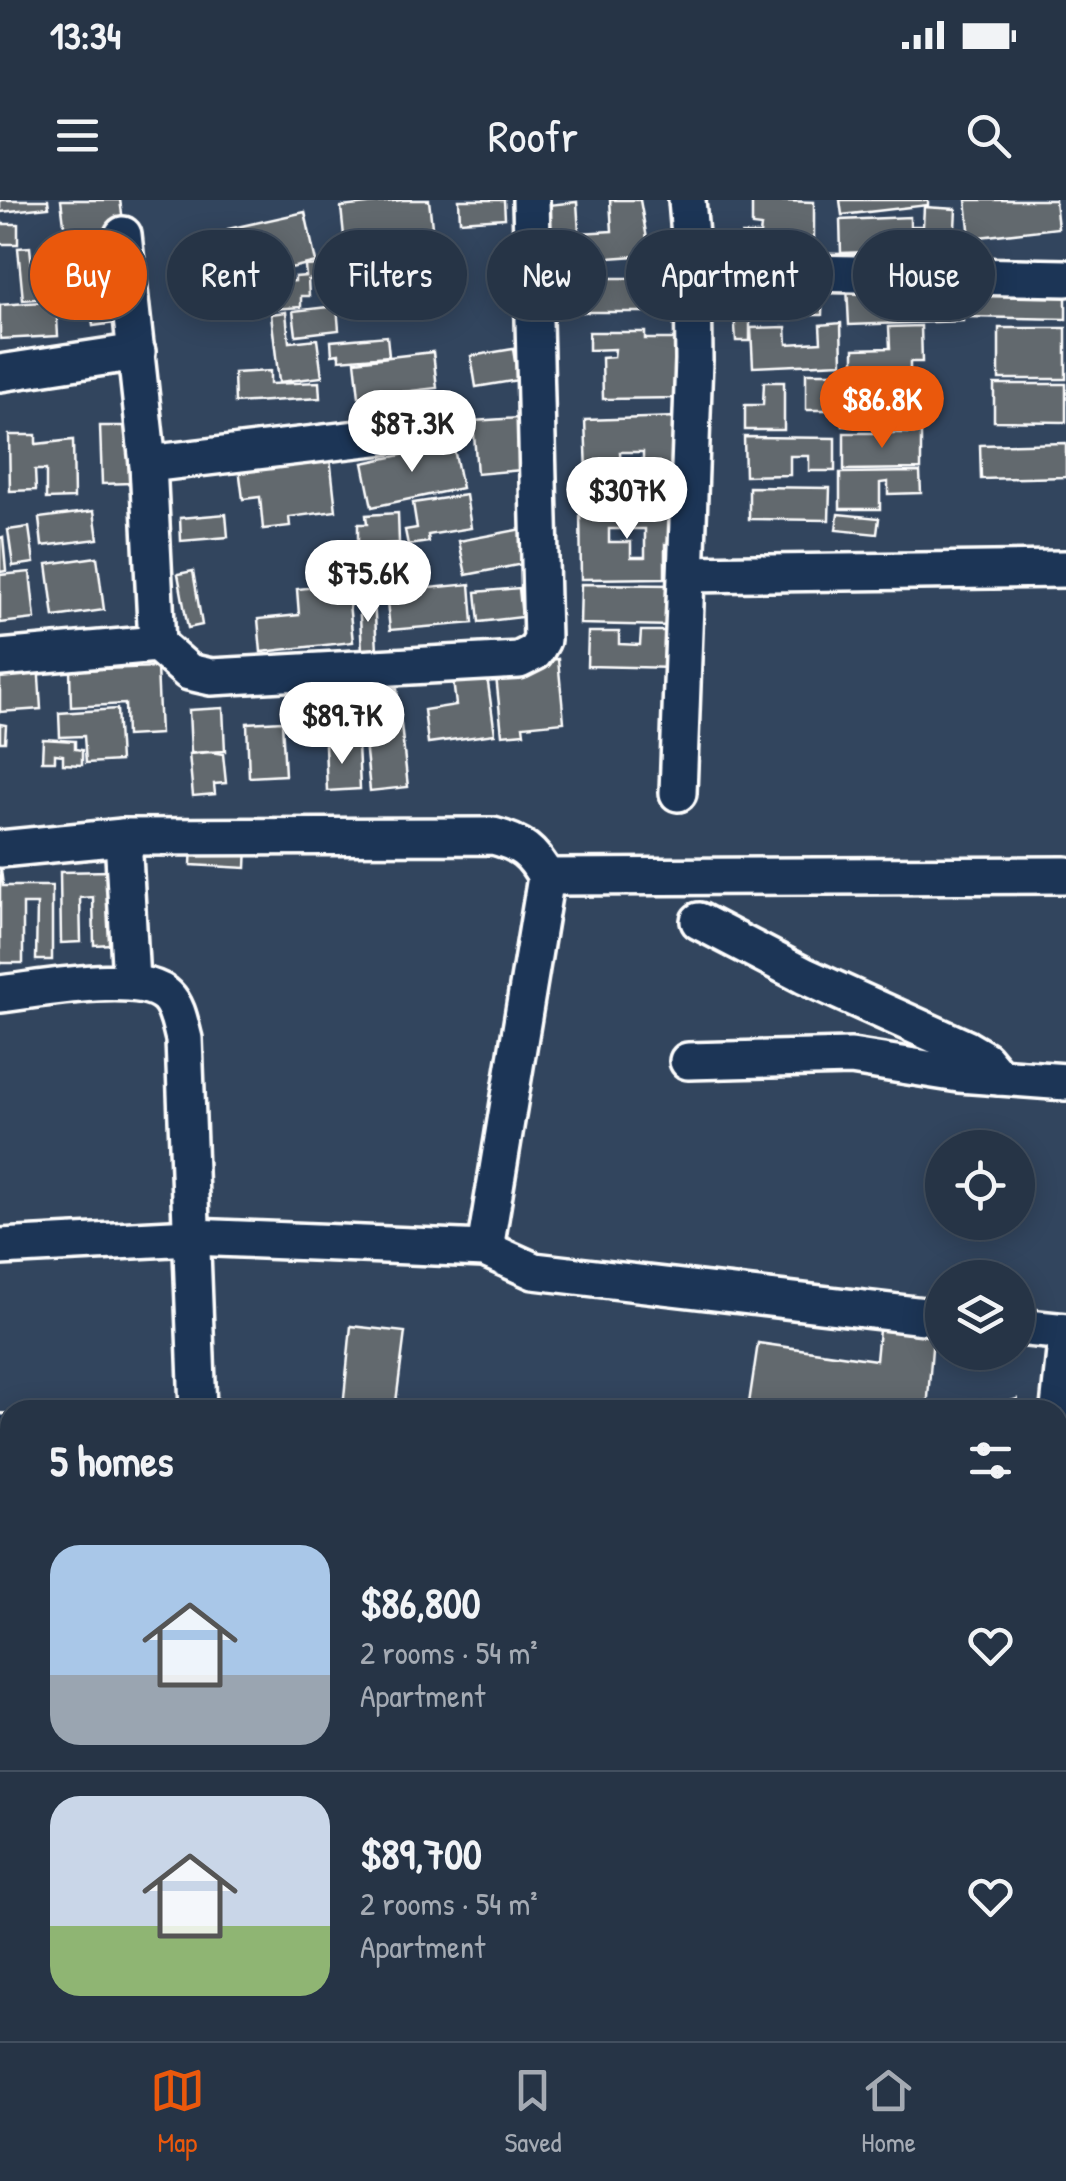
<!DOCTYPE html>
<html lang="en">
<head>
<meta charset="utf-8">
<style>
  body { margin:0; font-family:"Patrick Hand",sans-serif; background:#323f51; color:#f1f3f6; height:100vh; display:flex; flex-direction:column; font-size:38px; white-space:nowrap }
  * { box-sizing:border-box; margin:0 }
  p { font-size:32px; color:#a4aab3 }
  .icon { flex:none; width:55px; height:55px; fill:none; stroke:currentColor; stroke-width:2; stroke-linecap:round; stroke-linejoin:round }
  .map { position:relative; flex:1; overflow:hidden }
  .details { position:absolute; left:0px; top:1200px; width:1068px; height:642px; display:flex; flex-direction:column; background:#263446; border-radius:30px 30px 0 0; box-shadow:0 5px 25px #0003,0 0 0 2px #424f5f }
  .details>* { flex:none }
  .hud { position:absolute; left:30px; top:30px; width:1008px; height:90px; display:flex; gap:20px }
  .buttons { position:absolute; left:925px; top:930px; display:grid; gap:20px }
  .buttons a { display:grid; place-items:center; width:110px; height:110px; border-radius:50%; background:#263446; box-shadow:0 5px 25px #0003,0 0 0 2px #424f5f; font-size:50px }
  .price { position:absolute; translate:-50% -85px; padding:0 22px; border-radius:35px; background:#fff; color:#222; font-size:32px; line-height:65px; filter:drop-shadow(0 2px 5px #0008) }
  .price::after { content:''; position:absolute; left:50%; top:60px; width:30px; height:22px; margin-left:-15px; background:inherit; clip-path:polygon(0 0,100% 0,50% 100%) }
  .price.on { background:#ea580c; color:#fff }
  ul { padding:0; list-style:none }
  li { display:flex; align-items:center; gap:30px; height:250px; padding:0 50px }
  li+li { border-top:2px solid #424f5f }
  li span { display:grid; place-items:center; flex:none; width:280px; height:200px; border-radius:30px; color:#555 }
  li>.icon { margin-inline-start:auto }
  span .icon { width:120px; height:120px; fill:#fffc; stroke-width:1 }
  li b { font-size:42px }
  h2 { display:flex; justify-content:space-between; align-items:center; height:120px; padding:0 50px; font-size:42px }
  .pill { padding:0 35px; border-radius:45px; background:#263446; box-shadow:0 5px 25px #0003,0 0 0 2px #424f5f; font-size:35px; line-height:90px }
  .pill.on { background:#ea580c; color:#fff }
  .status { display:flex; justify-content:space-between; align-items:center; height:70px; padding:0 50px; background:#263446; direction:ltr }
  .status svg { height:28px; fill:currentColor }
  header { display:flex; justify-content:space-between; align-items:center; height:130px; padding:0 50px; background:#263446; font-size:45px; font-weight:600 }
  .menu { display:flex; justify-content:space-around; align-items:center; height:140px; border-top:2px solid #424f5f; background:#263446; font-size:28px; color:#a4aab3 }
  .menu a { display:grid; justify-items:center; gap:5px }
  .menu .on { color:#ea580c }
  .map>svg:first-child { display:block }
</style>
</head>
<body>
<div class="status"><b>13:34</b><svg viewBox="0 0 49 12"><path d="M0 12V9h3v3zM5 12V6h3v6zM10 12V3h3v9zM15 12V0h3v12zM26 1h20v11H26zM47 4h2v5h-2z"/></svg></div>
<header><svg class="icon" aria-label="menu" viewBox="0 0 24 24"><path d="M4 6h16M4 12h16M4 18h16"/></svg>Roofr<svg class="icon" aria-label="search" viewBox="0 0 24 24"><circle cx="10" cy="10" r="6"/><path d="M15 15l6 6"/></svg></header>
<div class="map">
<svg width="1066" height="1841" viewBox="0 0 1066 1841">
  <rect width="100%" height="100%" fill="#32455e"/>
  <filter id="ink" filterUnits="userSpaceOnUse"><feTurbulence type="fractalNoise" baseFrequency=".01" numOctaves="2"/><feDisplacementMap in="SourceGraphic" scale="20" xChannelSelector="R" yChannelSelector="G"/><feConvolveMatrix kernelMatrix="1 2 1 2 8 2 1 2 1" color-interpolation-filters="sRGB"/></filter>
  <g filter="url(#ink)">
    <g fill="#62696e" stroke="#fff" stroke-width="2.5" fill-rule="evenodd">
      <path d="M0 0H48L49 7 0 12Z"/>
      <path d="M61 0H120L124 27 66 40Z"/>
      <path d="M402 0H429L435 54 347 65 341 7Z"/>
      <path d="M459 0H504L505 18 460 21Z"/>
      <path d="M610 0H640L650 55 552 62 548 5 577 2 579 33 612 31Z"/>
      <path d="M752 0 814 2V38L786 37V50L742 49V34H760L761 27 752 26Z"/>
      <path d="M840 0H928V5L842 15Z"/>
      <path d="M966 0H1055L1058 28 970 38Z"/>
      <path d="M924 7 956 9 954 48 910 45 911 26H923Z"/>
      <path d="M305 12 316 62 261 75 264 89 243 94 228 29Z"/>
      <path d="M910 17V35L894 36 895 51 841 53 840 20Z"/>
      <path d="M0 18 2 24H18V44H0Z"/>
      <path d="M30 47 34 86 57 84 58 97 23 100 18 48Z"/>
      <path d="M320 65 321 79 308 80 309 96H301V107L272 109 271 83 295 81V77L306 76 305 66Z"/>
      <rect x="567" y="78" width="91" height="34"/>
      <path d="M346 81 369 84 365 102 343 98Z"/>
      <path d="M962 81 963 121 849 125 847 86Z"/>
      <path d="M971 81 1066 83V119L970 117Z"/>
      <path d="M732 84H823L822 115H750V141H736Z"/>
      <path d="M126 92 130 121 93 126 89 98Z"/>
      <path d="M56 101 58 136 0 139V105Z"/>
      <path d="M337 106 339 130 296 135 293 111Z"/>
      <path d="M286 112 289 142 317 139 322 177 279 182 271 114Z"/>
      <path d="M841 123 842 163 753 167 751 128 786 127 787 144 821 142 820 125Z"/>
      <path d="M921 126 922 162H910V170L854 172V149L890 148 889 127Z"/>
      <rect x="999" y="128" width="67" height="51"/>
      <path d="M589 132H645V139H681L682 198 603 199 602 158 614 157 615 149 589 150Z"/>
      <path d="M387 136 389 156 339 160V154L332 155 331 141Z"/>
      <path d="M513 149 518 180 476 187 471 156Z"/>
      <path d="M433 152 437 188 359 197 355 161Z"/>
      <path d="M270 171V184L319 182 320 198 235 203 234 173Z"/>
      <rect x="806" y="173" width="32" height="37"/>
      <path d="M764 182H784V230H745V205H763Z"/>
      <path d="M843 184H926V225L843 226Z"/>
      <path d="M994 184H1066V222L994 221Z"/>
      <path d="M676 217 678 287 627 289 625 260H643V252H620L622 297 588 299 585 220Z"/>
      <path d="M518 218 521 270 477 274 473 221Z"/>
      <path d="M100 226H129L131 283 102 284Z"/>
      <path d="M844 233H921V269L844 270Z"/>
      <path d="M9 235H36V244L73 240 74 298 46 299V270H35L36 290 10 291Z"/>
      <path d="M744 237 835 238V271H809V256H790V275L745 276Z"/>
      <path d="M1066 243V277L981 279 980 245Z"/>
      <path d="M453 244 462 288 372 307 363 263Z"/>
      <path d="M330 257 336 311 289 317 290 326 263 329 260 297 243 299 239 268Z"/>
      <path d="M920 272 921 293 888 294V282L880 283V309H840V273Z"/>
      <path d="M749 287 830 288 829 320 749 319Z"/>
      <path d="M466 295 471 328 428 335 429 342 408 345 405 330 417 328 413 303Z"/>
      <path d="M580 308H681V344H665V378L581 379ZM609 329H645V357H631V342H609Z"/>
      <path d="M94 311 98 339 42 346 39 318Z"/>
      <path d="M398 313 399 343 358 346V324H367L366 315Z"/>
      <path d="M226 314 228 337 181 341 180 318Z"/>
      <path d="M838 314 879 318 877 334 836 330Z"/>
      <path d="M29 327 34 363 13 366 8 330Z"/>
      <path d="M522 329 528 363 466 375 459 341Z"/>
      <path d="M3 337 6 371 0 372V338Z"/>
      <path d="M355 350 375 351 374 366H355Z"/>
      <path d="M97 357 104 410 54 417 47 364Z"/>
      <path d="M193 371 202 425 188 428 178 374Z"/>
      <path d="M30 372 35 419 0 423V375Z"/>
      <path d="M347 384 353 442 261 452 258 419 299 415 297 389Z"/>
      <path d="M470 384 473 423 390 430 386 392Z"/>
      <path d="M581 384 673 385V426L580 424Z"/>
      <path d="M519 388 522 417 479 422 476 392Z"/>
      <path d="M374 399 377 450 362 451 359 400Z"/>
      <path d="M641 431H676L675 468 587 466 588 432H619V444L640 445Z"/>
      <path d="M558 459 564 522 523 526 524 533 502 535 495 466Z"/>
      <path d="M38 461 41 509 0 512V463Z"/>
      <path d="M157 467 160 534 126 536 125 504 71 507 70 470Z"/>
      <path d="M487 476 495 534 428 543 424 510 456 505 453 480Z"/>
      <path d="M397 489 408 587 370 591 364 532 323 537 319 498Z"/>
      <path d="M223 508 225 551 191 553 189 510Z"/>
      <path d="M117 509 120 561 86 563 84 536 60 537 59 513Z"/>
      <path d="M282 521 285 575 249 577 247 523Z"/>
      <path d="M0 524 6 525 5 542H0Z"/>
      <path d="M43 539 75 541V549L82 550V565L63 564V555L55 554V561H42Z"/>
      <path d="M358 543 360 589 327 591 325 545Z"/>
      <path d="M211 552 223 554 226 583 214 584 215 594 193 596 189 554Z"/>
      <path d="M192 642 247 645 246 668 191 665Z"/>
      <path d="M0 662 3 686H52V760H36L37 704H23V763H0Z"/>
      <path d="M110 671 111 744 94 745 93 697 80 698 81 742 61 743 60 672Z"/>
      <path d="M351 1126 405 1132 395 1210 343 1208Z"/>
      <path d="M879 1130 933 1136 927 1210H748L758 1143 876 1160Z"/>
      <path d="M1017 1199V1210H984Z"/>
    </g>
    <g fill="none" stroke-linecap="round" stroke-linejoin="round">
      <defs>
        <g id="minor">
          <path d="M687 0 693 71 1066 78"/>
          <path d="M0 173 137 152"/>
          <path d="M148 264 383 236"/>
          <path d="M687 374 1066 369"/>
          <path d="M157 444 189 472 211 477 519 460 535 452 542 440 531 0"/>
          <path d="M0 458 157 444 148 264 123 35"/>
          <path d="M678 593 694 160 693 71"/>
          <path d="M123 637 131 782"/>
          <path d="M0 649 123 637 493 636C521 643 533 652 546 677L485 1049"/>
          <path d="M546 677 1066 675"/>
          <path d="M699 721 805 776 967 849 984 859 999 877"/>
          <path d="M0 794C38 790 140 769 167 796 178 807 180 825 184 839L198 1210"/>
          <path d="M688 861 851 857 959 874 1066 882"/>
          <path d="M0 1047 191 1037 485 1049 534 1071 942 1118"/>
          <path d="M1018 1127 1066 1132"/>
          <path d="M1058 1218 1066 1142"/>
          <path d="M0 1233H10"/>
          <path d="M1058 1421 1066 1423"/>
          <path d="M0 1699H10"/>
          <path d="M108 1832 109 1841"/>
          <path d="M45 1841 61 1832"/>
          <path d="M463 1841 470 1832"/>
        </g>
      </defs>
      <use href="#minor" stroke="#fff" stroke-width="42"/>
      <use href="#minor" stroke="#1d3557" stroke-width="35"/>
    </g>
  </g>
</svg>
<div class="buttons">
<a><svg class="icon" aria-label="locate" viewBox="0 0 24 24"><circle cx="12" cy="12" r="6"/><path d="M12 2v4M12 18v4M2 12h4M18 12h4"/></svg></a>
<a><svg class="icon" aria-label="layers" viewBox="0 0 24 24"><path d="M12 4l9 5-9 5-9-5zM3 14l9 5 9-5"/></svg></a>
</div>
<b class="price on" style="left:882px;top:251px">$86.8K</b>
<b class="price" style="left:412px;top:275px">$87.3K</b>
<b class="price" style="left:627px;top:342px">$307K</b>
<b class="price" style="left:368px;top:425px">$75.6K</b>
<b class="price" style="left:342px;top:567px">$89.7K</b>
<div class="hud">
<a class="pill on">Buy</a>
<a class="pill">Rent</a>
<a class="pill">Filters</a>
<a class="pill">New</a>
<a class="pill">Apartment</a>
<a class="pill">House</a>
</div>
<section class="details">
<h2>5 homes<svg class="icon" aria-label="filters" viewBox="0 0 24 24"><path d="M4 7h16M4 17h16"/><circle cx="9" cy="7" r="2"/><circle cx="15" cy="17" r="2"/></svg></h2>
<ul>
<li><span style="background:linear-gradient(#a9c7e8 65%,#9aa5b1 0)"><svg class="icon" aria-label="home" viewBox="0 0 24 24"><path d="M3 11l9-7 9 7M6 9v11h12V9"/></svg></span><div><b>$86,800</b><p>2 rooms · 54 m²</p><p>Apartment</p></div><svg class="icon" aria-label="heart" viewBox="0 0 24 24"><path d="M12 20l-8-8c-3-5 5-10 8-4 3-6 11-1 8 4z"/></svg></li>
<li><span style="background:linear-gradient(#c9d6e8 65%,#8fb573 0)"><svg class="icon" aria-label="home" viewBox="0 0 24 24"><path d="M3 11l9-7 9 7M6 9v11h12V9"/></svg></span><div><b>$89,700</b><p>2 rooms · 54 m²</p><p>Apartment</p></div><svg class="icon" aria-label="heart" viewBox="0 0 24 24"><path d="M12 20l-8-8c-3-5 5-10 8-4 3-6 11-1 8 4z"/></svg></li>
</ul>
</section>
</div>
<nav class="menu">
<a class="on"><svg class="icon" aria-label="map" viewBox="0 0 24 24"><path d="M3 6l6-2 6 2 6-2v14l-6 2-6-2-6 2zM9 4v14M15 6v14"/></svg>Map</a>
<a><svg class="icon" aria-label="saved" viewBox="0 0 24 24"><path d="M7 4h10v16l-5-4-5 4z"/></svg>Saved</a>
<a><svg class="icon" aria-label="home" viewBox="0 0 24 24"><path d="M3 11l9-7 9 7M6 9v11h12V9"/></svg>Home</a>
</nav>
</body>
</html>
